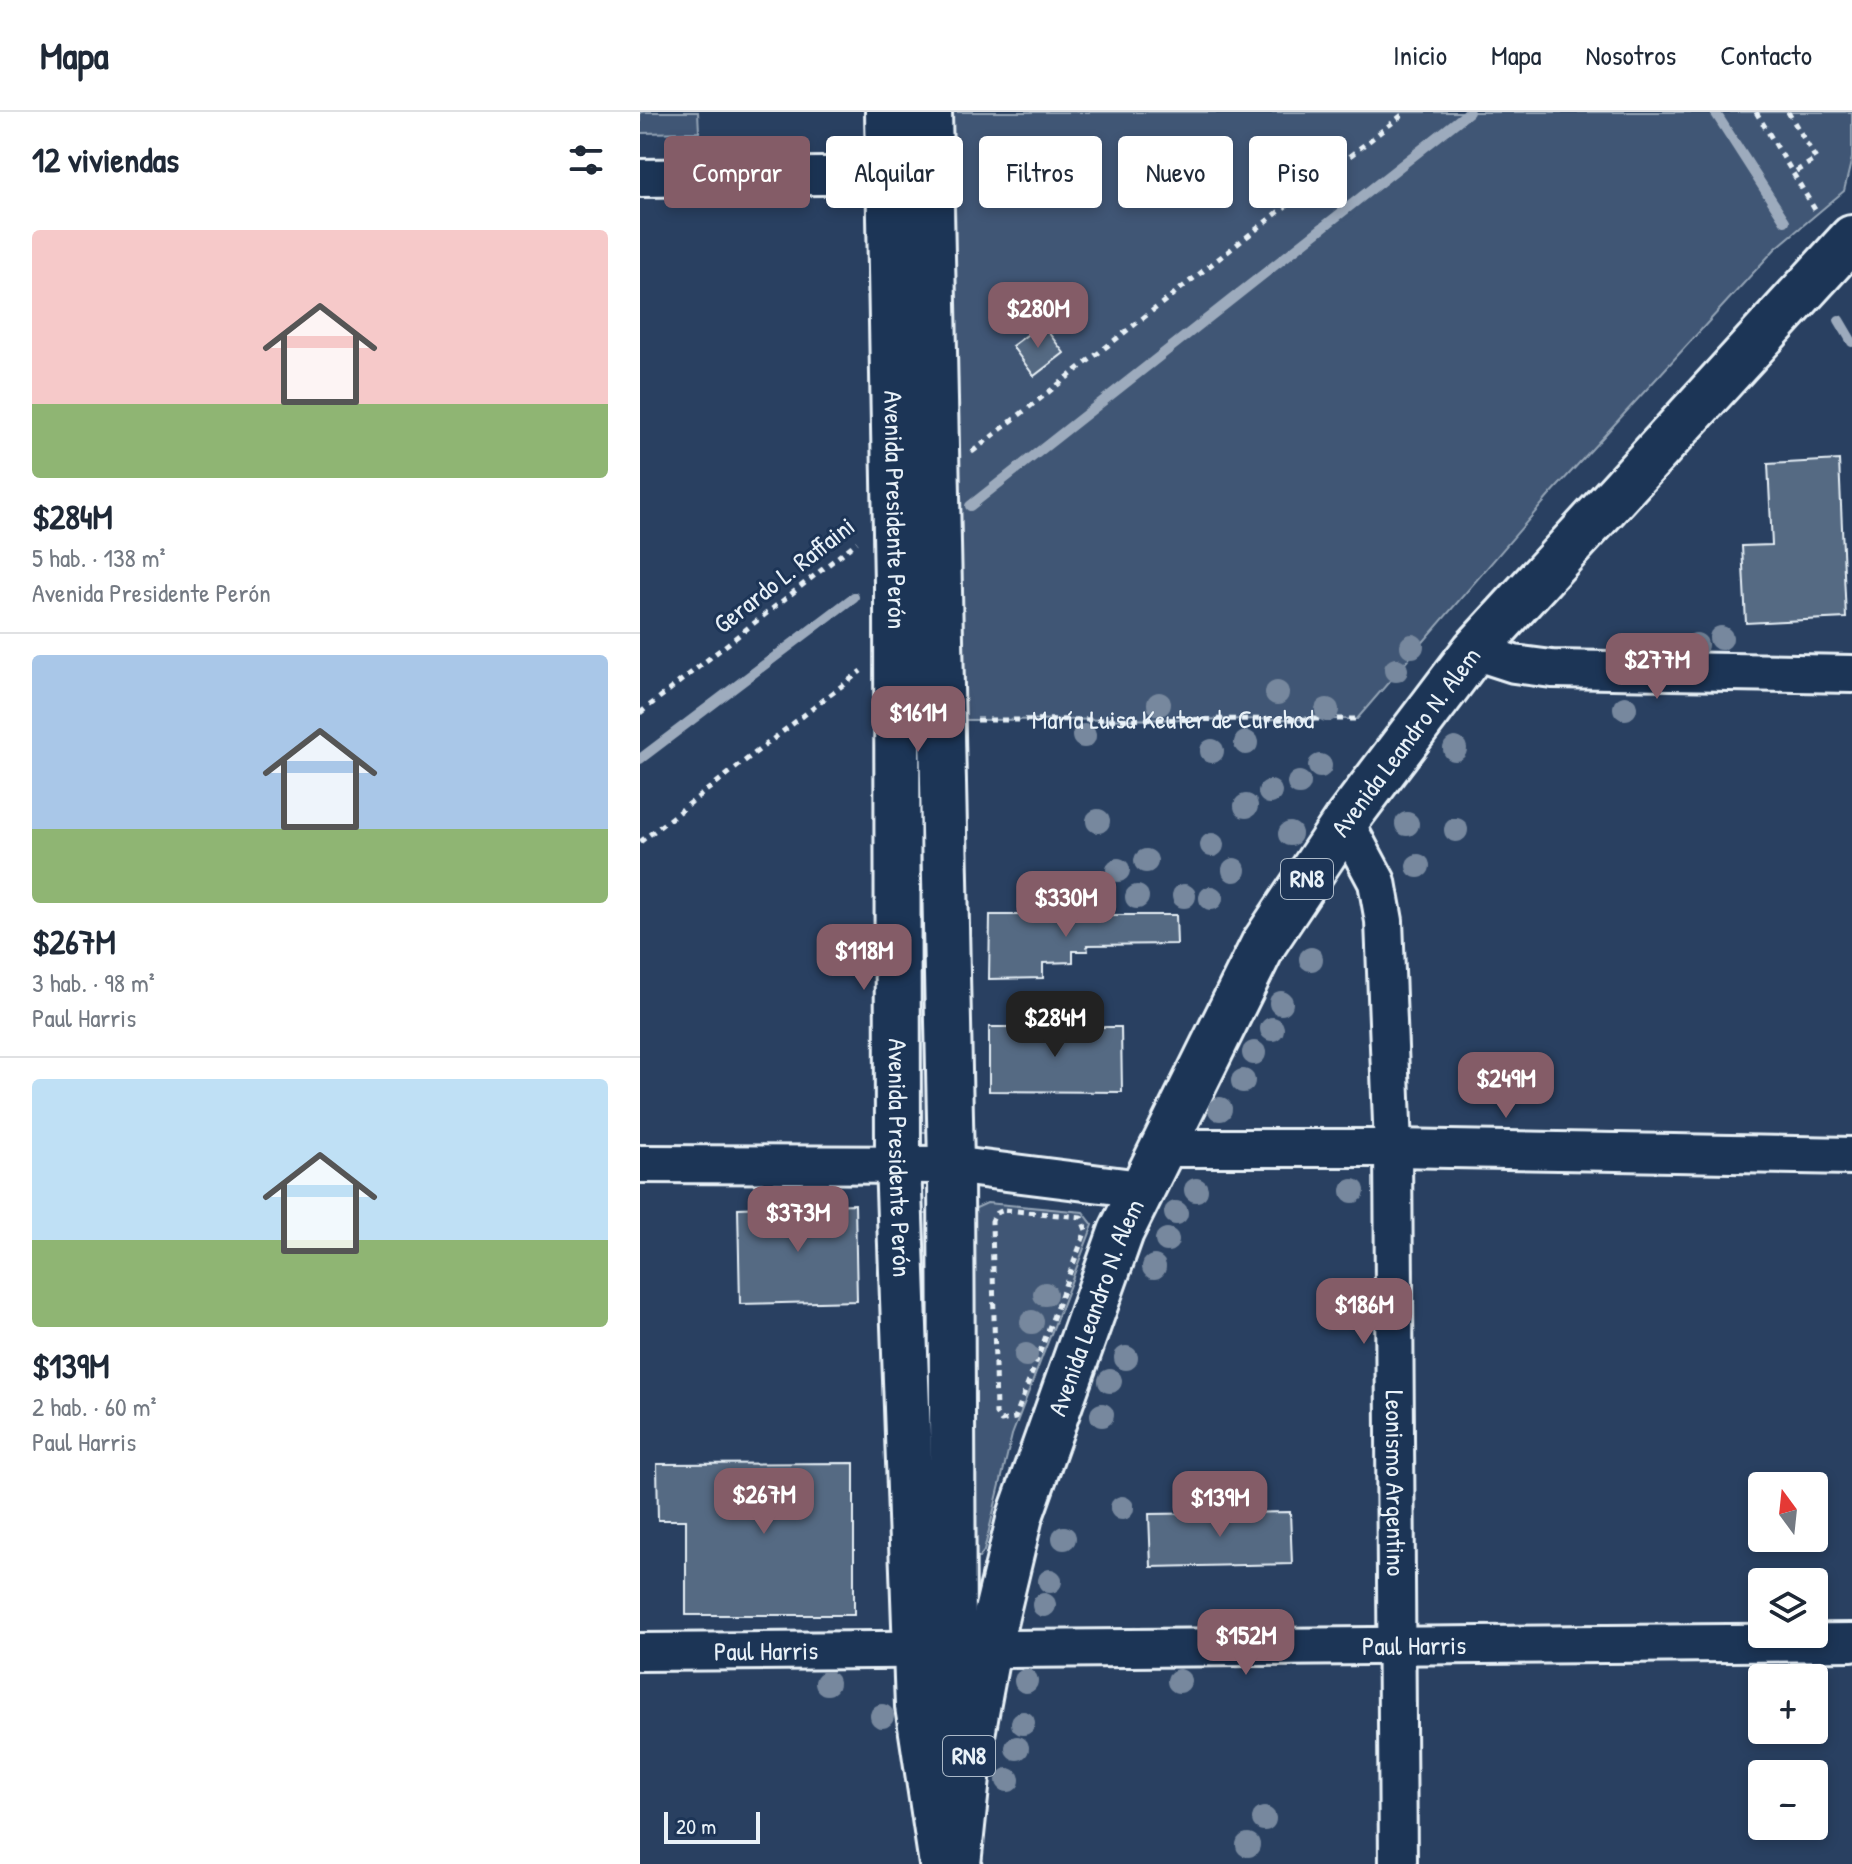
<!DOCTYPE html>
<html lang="es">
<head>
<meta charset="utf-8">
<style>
  body { margin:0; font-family:"Patrick Hand",sans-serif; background:#f2f2f3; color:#1f2937; height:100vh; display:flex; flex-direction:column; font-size:30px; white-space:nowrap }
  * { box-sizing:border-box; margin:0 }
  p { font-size:26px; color:#747a83 }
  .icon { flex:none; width:44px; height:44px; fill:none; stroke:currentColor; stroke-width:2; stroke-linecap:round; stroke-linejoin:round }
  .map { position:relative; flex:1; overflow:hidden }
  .sheet { display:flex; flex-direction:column; background:#fff; width:640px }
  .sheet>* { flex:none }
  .top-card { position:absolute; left:24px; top:24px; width:760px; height:72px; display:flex; gap:16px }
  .needle { width:52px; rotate:345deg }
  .fabs { position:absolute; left:1108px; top:1360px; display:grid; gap:16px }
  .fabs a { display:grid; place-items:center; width:80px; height:80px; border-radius:8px; background:#fff; box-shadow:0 4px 12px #0003; font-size:40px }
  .scale { position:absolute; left:24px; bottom:20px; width:96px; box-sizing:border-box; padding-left:8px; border:4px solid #e8f1f8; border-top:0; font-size:22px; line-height:28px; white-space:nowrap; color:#e8f1f8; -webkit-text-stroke:6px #1d3557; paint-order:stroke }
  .price { position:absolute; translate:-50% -68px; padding:0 18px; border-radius:16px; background:#845c67; color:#fff; font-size:26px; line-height:52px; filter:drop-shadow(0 2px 4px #0008) }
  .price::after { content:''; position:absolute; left:50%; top:48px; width:24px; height:18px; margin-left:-12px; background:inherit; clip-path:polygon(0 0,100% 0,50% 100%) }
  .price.active { background:#222; color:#fff }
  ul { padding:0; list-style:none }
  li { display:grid; align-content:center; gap:16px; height:424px; padding:0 32px }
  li+li { border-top:2px solid #e0e1e3 }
  li span { display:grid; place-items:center; height:248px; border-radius:8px; color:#555 }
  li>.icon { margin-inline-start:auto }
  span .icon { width:144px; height:144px; fill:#fffc; stroke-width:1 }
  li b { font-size:34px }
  h2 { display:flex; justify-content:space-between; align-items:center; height:96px; padding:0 32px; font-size:34px }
  .tag { padding:0 28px; border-radius:8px; background:#fff; box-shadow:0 4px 12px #0003; font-size:28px; line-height:72px }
  .tag.active { background:#845c67; color:#fff }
  header { display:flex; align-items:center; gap:48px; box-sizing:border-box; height:112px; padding:0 40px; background:#fff; border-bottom:2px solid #e0e1e3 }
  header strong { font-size:38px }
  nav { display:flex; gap:44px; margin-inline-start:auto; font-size:28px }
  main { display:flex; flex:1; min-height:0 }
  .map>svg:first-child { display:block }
</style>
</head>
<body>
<header>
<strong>Mapa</strong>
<nav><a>Inicio</a><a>Mapa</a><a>Nosotros</a><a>Contacto</a></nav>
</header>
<main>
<section class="sheet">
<h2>12 viviendas<svg class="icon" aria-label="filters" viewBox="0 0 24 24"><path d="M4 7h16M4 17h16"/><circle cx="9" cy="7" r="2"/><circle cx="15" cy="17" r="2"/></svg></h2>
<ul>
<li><span style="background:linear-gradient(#f6c9c9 70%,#8fb573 0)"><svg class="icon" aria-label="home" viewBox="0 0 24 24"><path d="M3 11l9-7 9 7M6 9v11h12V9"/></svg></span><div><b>$284M</b><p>5 hab. · 138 m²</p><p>Avenida Presidente Perón</p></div></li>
<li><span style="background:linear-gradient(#a9c7e8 70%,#8fb573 0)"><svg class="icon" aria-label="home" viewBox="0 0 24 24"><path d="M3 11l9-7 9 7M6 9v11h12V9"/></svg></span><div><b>$267M</b><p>3 hab. · 98 m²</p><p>Paul Harris</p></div></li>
<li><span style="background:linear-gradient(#bfe0f5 65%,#8fb573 0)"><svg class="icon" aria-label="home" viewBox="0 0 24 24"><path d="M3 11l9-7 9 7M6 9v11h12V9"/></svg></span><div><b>$139M</b><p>2 hab. · 60 m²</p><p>Paul Harris</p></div></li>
</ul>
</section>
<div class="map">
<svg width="1212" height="1752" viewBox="0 0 1212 1752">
  <rect width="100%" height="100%" fill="#294061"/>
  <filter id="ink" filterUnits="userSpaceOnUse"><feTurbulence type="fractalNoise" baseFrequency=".0125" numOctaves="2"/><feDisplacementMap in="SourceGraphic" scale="16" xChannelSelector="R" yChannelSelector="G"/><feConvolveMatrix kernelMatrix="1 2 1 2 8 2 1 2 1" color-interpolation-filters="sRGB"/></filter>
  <g filter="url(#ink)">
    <g fill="#415774" stroke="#94a4b6" stroke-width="2">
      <path d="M0 0H58L59 20 0 21Z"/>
      <path d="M306 0H1212V46L1204 79 1135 137 909 384 717 607 316 608Z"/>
      <path d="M275 665H288L290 1020H278Z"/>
      <path d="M347 1091 443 1100 453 1113 372 1323 344 1439 339 1446 331 1445 325 1101Z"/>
      <path d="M283 1102H295L289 1502Z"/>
    </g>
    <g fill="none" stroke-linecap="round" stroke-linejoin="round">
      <g stroke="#9dabbd" stroke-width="10">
        <path d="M1075 0 1145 109"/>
        <path d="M1199 208 1212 230"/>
        <path d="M330 394 829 0"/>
        <path d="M0 647 214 485"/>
      </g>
    </g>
    <g fill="#556a83" stroke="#e8f1f8" stroke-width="2">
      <path d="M402 212 424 241 394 264 372 234Z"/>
      <path d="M1199 348 1206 506 1106 511 1102 434 1132 433 1128 352Z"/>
      <path d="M350 803H536L537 832 447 833 448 839H433V850L403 851V866L349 867Z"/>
      <path d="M349 915H481L482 980 349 979Z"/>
      <path d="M215 1092 217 1189 100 1192 98 1096Z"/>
      <path d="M214 1351V1503H46V1408H18L17 1352Z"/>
      <path d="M650 1400 652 1452 511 1455 509 1402Z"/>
    </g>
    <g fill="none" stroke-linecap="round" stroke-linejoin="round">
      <defs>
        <g id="minor">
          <path d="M0 66 277 63"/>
          <path d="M834 539 874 552 912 557 1212 562"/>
          <path id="s2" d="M705 710 737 770 744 809 753 1036 758 1752"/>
          <path d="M520 1036H753L1212 1044"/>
          <path d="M0 1052 311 1053 501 1077"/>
          <path id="s3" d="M0 1540 1212 1530"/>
        </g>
        <g id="secondary">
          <path id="s4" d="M248 0 257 472 258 1051 278 1594 302 1752"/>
          <path d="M289 0 311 1053 313 1537 316 1620 321 1650"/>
        </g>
        <g id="primary">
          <path id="s5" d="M318 1752 331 1628 348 1537 380 1404 481 1120 623 833 705 710 834 539 1212 126"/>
        </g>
      </defs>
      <use href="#minor" stroke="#e8f1f8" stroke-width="42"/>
      <use href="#secondary" stroke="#e8f1f8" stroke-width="50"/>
      <use href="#primary" stroke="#e8f1f8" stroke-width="50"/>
      <g stroke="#e8f1f8" stroke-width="5" stroke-dasharray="6 6" stroke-linecap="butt">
        <path d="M1116 0 1177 101"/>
        <path d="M1148 0 1176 47 1153 61"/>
        <path d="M332 340 766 0"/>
        <path d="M0 601 217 430"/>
        <path id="s1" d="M337 608 717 607"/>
        <path d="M0 730 221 559"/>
        <path d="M365 1098 441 1105 446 1118 375 1306 361 1309 356 1302 352 1109 356 1101Z"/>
      </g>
      <use href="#minor" stroke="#1d3557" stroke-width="36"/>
      <use href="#secondary" stroke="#1d3557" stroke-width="44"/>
      <use href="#primary" stroke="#1d3557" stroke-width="44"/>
    </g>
    <g fill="#77889e">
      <circle cx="1081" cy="526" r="12"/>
      <circle cx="1056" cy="533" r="12"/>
      <circle cx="772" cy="534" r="12"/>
      <circle cx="756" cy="558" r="12"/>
      <circle cx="637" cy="581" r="12"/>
      <circle cx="519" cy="592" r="12"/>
      <circle cx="985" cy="596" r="12"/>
      <circle cx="687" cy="598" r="12"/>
      <circle cx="444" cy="624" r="12"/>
      <circle cx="606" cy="631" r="12"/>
      <circle cx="815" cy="637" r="12"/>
      <circle cx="572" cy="639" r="12"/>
      <circle cx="680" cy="654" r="12"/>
      <circle cx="659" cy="671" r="12"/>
      <circle cx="630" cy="680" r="12"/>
      <circle cx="606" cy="694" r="12"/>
      <circle cx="458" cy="709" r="12"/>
      <circle cx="767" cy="712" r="12"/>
      <circle cx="816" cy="718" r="12"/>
      <circle cx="650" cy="722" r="12"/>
      <circle cx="572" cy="733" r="12"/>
      <circle cx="506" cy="749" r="12"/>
      <circle cx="778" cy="754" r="12"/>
      <circle cx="478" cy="758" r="12"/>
      <circle cx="594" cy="758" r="12"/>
      <circle cx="544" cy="784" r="12"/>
      <circle cx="497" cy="785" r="12"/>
      <circle cx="571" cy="786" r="12"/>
      <circle cx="671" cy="847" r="12"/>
      <circle cx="641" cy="891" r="12"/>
      <circle cx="632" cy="917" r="12"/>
      <circle cx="614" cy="941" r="12"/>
      <circle cx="603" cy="969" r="12"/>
      <circle cx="580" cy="997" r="12"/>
      <circle cx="556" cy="1078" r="12"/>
      <circle cx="713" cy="1079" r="12"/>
      <circle cx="536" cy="1101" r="12"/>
      <circle cx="527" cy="1128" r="12"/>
      <circle cx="514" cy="1155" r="12"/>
      <circle cx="405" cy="1182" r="12"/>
      <circle cx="392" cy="1210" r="12"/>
      <circle cx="386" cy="1243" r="12"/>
      <circle cx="486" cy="1246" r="12"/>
      <circle cx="470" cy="1269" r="12"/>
      <circle cx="462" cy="1303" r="12"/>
      <circle cx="482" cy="1396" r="12"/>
      <circle cx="424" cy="1426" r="12"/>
      <circle cx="410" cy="1469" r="12"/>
      <circle cx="404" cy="1493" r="12"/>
      <circle cx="386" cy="1569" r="12"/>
      <circle cx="539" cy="1569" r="12"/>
      <circle cx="187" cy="1571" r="12"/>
      <circle cx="242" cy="1604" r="12"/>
      <circle cx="383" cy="1611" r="12"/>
      <circle cx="377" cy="1636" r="12"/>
      <circle cx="368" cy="1668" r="12"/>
      <circle cx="624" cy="1707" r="12"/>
      <circle cx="608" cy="1733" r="12"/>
    </g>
  </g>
  <g text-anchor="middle" stroke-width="6" stroke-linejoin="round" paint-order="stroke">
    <g fill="#1d3557" stroke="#abb9c8" stroke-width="2">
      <rect x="641" y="747" width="52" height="40" rx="6"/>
      <rect x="303" y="1624" width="52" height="40" rx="6"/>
    </g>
    <g font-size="24" font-weight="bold" fill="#e8f1f8">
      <text x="667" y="775">RN8</text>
      <text x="329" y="1652">RN8</text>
    </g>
    <g font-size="26" fill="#e8f1f8" stroke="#1d3557">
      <text dy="9" stroke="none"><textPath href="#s4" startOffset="398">Avenida Presidente Perón</textPath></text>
      <text transform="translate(144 463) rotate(-38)" y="9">Gerardo L. Raffaini</text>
      <text dy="9" stroke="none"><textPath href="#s1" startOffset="196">María Luisa Keuter de Curchod</textPath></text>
      <text dy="9" stroke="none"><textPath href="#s5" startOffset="1224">Avenida Leandro N. Alem</textPath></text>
      <text dy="9" stroke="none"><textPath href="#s4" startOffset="1046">Avenida Presidente Perón</textPath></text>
      <text dy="9" stroke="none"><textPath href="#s5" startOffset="576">Avenida Leandro N. Alem</textPath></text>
      <text dy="9" stroke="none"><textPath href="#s2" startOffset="670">Leonismo Argentino</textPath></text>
      <text dy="9" stroke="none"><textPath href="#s3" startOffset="774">Paul Harris</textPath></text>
      <text dy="9" stroke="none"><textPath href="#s3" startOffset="126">Paul Harris</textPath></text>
    </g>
  </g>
</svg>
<div class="fabs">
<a><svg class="needle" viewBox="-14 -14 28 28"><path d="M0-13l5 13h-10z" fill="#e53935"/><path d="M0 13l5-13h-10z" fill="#747a83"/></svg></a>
<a><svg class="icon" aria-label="layers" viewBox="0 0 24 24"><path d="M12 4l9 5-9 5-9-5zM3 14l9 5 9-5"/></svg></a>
<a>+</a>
<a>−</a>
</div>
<div class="scale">20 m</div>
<b class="price" style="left:398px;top:238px">$280M</b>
<b class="price" style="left:1017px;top:589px">$277M</b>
<b class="price" style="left:278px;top:642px">$161M</b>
<b class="price" style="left:426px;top:827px">$330M</b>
<b class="price" style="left:224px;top:880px">$118M</b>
<b class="price active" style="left:415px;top:947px">$284M</b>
<b class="price" style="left:866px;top:1008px">$249M</b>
<b class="price" style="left:158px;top:1142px">$373M</b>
<b class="price" style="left:724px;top:1234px">$186M</b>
<b class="price" style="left:124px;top:1424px">$267M</b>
<b class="price" style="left:580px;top:1427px">$139M</b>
<b class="price" style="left:606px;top:1565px">$152M</b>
<div class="top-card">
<a class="tag active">Comprar</a>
<a class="tag">Alquilar</a>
<a class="tag">Filtros</a>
<a class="tag">Nuevo</a>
<a class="tag">Piso</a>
</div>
</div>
</main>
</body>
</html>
